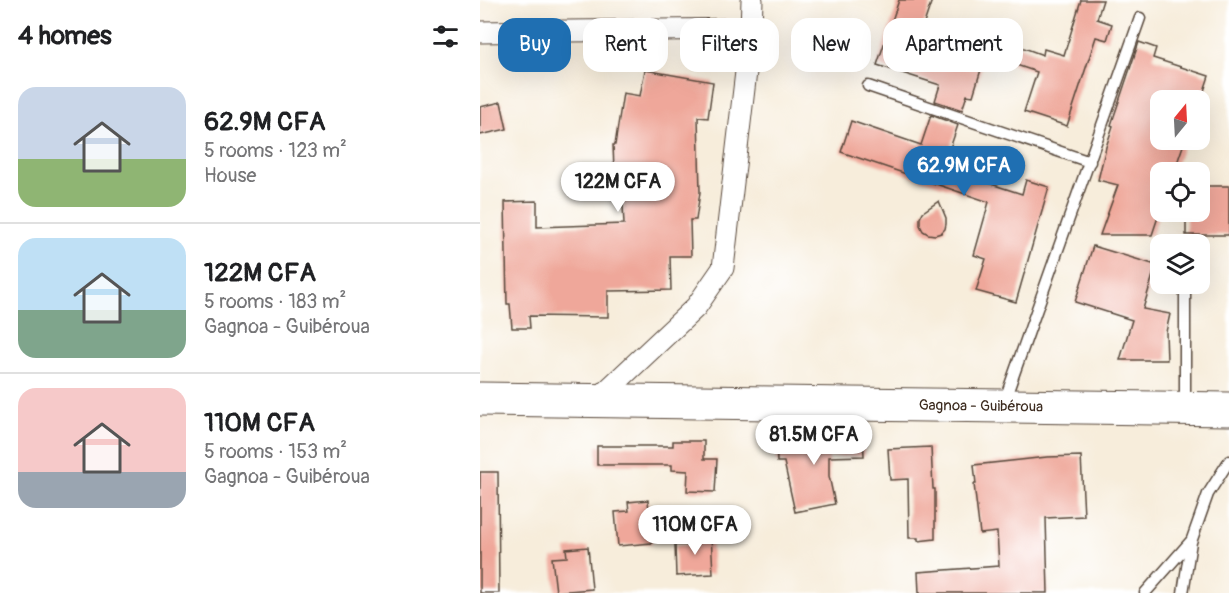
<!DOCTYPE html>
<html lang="en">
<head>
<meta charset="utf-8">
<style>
  body { margin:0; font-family:Pangolin,sans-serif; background:#f2f2f2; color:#202124; height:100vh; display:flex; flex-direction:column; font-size:22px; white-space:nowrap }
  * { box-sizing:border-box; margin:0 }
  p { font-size:20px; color:#757577 }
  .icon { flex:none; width:33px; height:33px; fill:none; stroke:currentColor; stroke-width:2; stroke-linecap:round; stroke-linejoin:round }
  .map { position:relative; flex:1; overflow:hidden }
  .drawer { display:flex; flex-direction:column; background:#fff; width:480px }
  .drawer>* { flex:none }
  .top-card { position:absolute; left:18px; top:18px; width:570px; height:54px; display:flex; gap:12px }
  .needle { width:39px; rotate:18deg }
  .buttons { position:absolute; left:670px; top:90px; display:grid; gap:12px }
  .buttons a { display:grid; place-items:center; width:60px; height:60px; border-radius:12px; background:#fff; box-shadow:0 6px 24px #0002; font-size:30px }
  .price { position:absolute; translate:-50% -51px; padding:0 14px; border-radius:21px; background:#fff; color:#222; font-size:20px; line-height:39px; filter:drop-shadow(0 2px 3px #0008) }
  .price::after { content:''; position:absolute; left:50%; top:36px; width:18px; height:14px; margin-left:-9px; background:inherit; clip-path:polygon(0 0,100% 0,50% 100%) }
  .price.active { background:#1f6fb2; color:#fff }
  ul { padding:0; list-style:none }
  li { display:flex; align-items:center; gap:18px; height:150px; padding:0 18px }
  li+li { border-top:2px solid #e0e0e0 }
  li span { display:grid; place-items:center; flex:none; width:168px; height:120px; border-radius:18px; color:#555 }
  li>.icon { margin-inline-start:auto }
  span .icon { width:72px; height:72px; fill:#fffc; stroke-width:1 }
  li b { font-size:26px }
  h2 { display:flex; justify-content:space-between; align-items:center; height:72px; padding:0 18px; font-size:26px }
  .tag { padding:0 21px; border-radius:18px; background:#fff; box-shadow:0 6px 24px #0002; font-size:21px; line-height:54px }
  .tag.active { background:#1f6fb2; color:#fff }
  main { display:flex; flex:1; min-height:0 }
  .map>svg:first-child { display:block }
</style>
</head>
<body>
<main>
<section class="drawer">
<h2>4 homes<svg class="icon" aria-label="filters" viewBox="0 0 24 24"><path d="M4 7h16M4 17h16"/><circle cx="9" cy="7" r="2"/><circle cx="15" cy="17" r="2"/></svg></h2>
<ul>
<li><span style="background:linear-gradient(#c9d6e8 60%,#8fb573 0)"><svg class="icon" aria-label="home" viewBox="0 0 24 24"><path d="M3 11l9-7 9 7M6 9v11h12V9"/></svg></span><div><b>62.9M CFA</b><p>5 rooms · 123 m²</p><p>House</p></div></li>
<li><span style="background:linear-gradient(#bfe0f5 60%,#7fa58c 0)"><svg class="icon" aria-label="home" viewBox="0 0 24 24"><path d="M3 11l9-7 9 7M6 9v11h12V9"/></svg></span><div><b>122M CFA</b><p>5 rooms · 183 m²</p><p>Gagnoa - Guibéroua</p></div></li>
<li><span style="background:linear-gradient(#f6c9c9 70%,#9aa5b1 0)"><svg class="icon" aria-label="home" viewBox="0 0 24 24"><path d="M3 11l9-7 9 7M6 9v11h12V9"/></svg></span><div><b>110M CFA</b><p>5 rooms · 153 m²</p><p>Gagnoa - Guibéroua</p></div></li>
</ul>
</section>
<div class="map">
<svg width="749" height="593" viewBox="0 0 749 593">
  <rect width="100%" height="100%" fill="#fff"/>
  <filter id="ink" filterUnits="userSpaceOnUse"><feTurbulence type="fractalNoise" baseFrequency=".0167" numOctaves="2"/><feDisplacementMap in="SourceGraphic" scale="12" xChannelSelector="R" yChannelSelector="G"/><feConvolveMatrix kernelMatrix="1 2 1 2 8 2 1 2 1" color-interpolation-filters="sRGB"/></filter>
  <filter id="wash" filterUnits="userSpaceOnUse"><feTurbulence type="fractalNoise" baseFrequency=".008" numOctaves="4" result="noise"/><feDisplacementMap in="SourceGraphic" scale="24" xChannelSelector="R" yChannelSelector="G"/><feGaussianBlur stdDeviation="1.35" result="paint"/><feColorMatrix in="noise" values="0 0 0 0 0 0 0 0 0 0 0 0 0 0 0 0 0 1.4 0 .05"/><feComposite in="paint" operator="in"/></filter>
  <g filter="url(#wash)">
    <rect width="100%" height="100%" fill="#f7eddb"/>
    <g id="blocks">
      <g fill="#efa79a">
        <path d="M419 0H452L436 47 476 60 481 46 506 53 493 96 487 95 482 110 455 101 460 85 397 65Z"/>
        <path d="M601 0H623L617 19 632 24 627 40 616 37 587 126 544 112 557 72 519 59 525 41 563 55 564 49 584 55Z"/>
        <path d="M659 42 676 48 673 58 729 76 721 100H681V140H705L694 172H681V208L672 235H620L638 185 618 180 626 147 633 126 631 125Z"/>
        <path d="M165 70 233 82 228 118 218 117 220 192 216 220H210L211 256H190L191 290 128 291V317L49 316 50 328H32L30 304H27L25 202 57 201V227L144 224 141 169H134L133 145H135L143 93 160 96Z"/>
        <path d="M21 102 27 129 0 135V107Z"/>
        <path d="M451 115 478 125 468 154 513 169 508 183 542 194 546 180 569 187 536 302 496 291 506 259 494 255 509 202 361 152 371 121 441 145Z"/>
        <path d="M720 186H749V235H706V212H720Z"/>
        <path d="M459 201 466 218V224L465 229 461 233 455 235 448 234 443 231 440 225V218L443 212Z"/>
        <path d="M613 246 676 265 663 309 690 314 686 332 687 360H640L652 320 595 302Z"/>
        <path d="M383 434 384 456 349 457V476L355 504 315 512 304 462H297L296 437Z"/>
        <path d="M193 441H224V459H237L235 492 207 491 208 471 192 470V465H117V446H193Z"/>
        <path d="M451 447 453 489H455V539L438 541V538H429L428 479 410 480 408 449Z"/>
        <path d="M601 456 604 516 566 518 568 593H439L438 572 519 566 517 532 500 534 494 484H496L494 465 567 457Z"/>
        <path d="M0 472H18L19 593H0Z"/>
        <path d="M168 500 172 543 138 546 135 512 149 511 148 502Z"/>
        <path d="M231 534 233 574 196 576 195 545H207V535Z"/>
        <path d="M108 547 112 589 76 592 72 558 87 557 86 549Z"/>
      </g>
    </g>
  </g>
  <g filter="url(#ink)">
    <use href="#blocks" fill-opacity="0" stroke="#57473a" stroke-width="1.5"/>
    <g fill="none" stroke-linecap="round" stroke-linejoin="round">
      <defs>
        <g id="service">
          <path d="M388 86 610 162"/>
          <path d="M705 284V405"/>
          <path d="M524 402 660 18"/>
          <path d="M665 593 710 542"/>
          <path d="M703 593 711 542 728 494 749 461"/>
        </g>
        <g id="minor">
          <path d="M0 32 271 29"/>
          <path d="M117 400 216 307 243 268 271 29 272 0"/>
        </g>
        <g id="primary">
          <path id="s1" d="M0 399 749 409"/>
        </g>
      </defs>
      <use href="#service" stroke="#57473a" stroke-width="13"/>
      <use href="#minor" stroke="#57473a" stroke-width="23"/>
      <use href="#primary" stroke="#57473a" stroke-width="35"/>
      <use href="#service" stroke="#fff" stroke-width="10"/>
      <use href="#minor" stroke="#fff" stroke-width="21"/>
      <use href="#primary" stroke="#fff" stroke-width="33"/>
    </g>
  </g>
  <g text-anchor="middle" stroke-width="4.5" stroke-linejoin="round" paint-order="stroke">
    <g font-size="15" fill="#3b2a1e" stroke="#fff">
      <text dy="5" stroke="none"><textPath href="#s1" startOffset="501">Gagnoa - Guibéroua</textPath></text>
    </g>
  </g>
</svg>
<div class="buttons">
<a><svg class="needle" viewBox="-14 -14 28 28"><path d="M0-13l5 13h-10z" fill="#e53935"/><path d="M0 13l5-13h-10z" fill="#757577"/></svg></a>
<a><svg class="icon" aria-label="locate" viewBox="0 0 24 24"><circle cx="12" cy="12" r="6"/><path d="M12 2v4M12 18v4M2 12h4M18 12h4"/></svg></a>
<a><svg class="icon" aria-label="layers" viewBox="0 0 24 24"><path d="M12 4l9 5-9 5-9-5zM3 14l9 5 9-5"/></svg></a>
</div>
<b class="price active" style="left:484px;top:197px">62.9M CFA</b>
<b class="price" style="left:138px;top:213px">122M CFA</b>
<b class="price" style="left:334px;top:466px">81.5M CFA</b>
<b class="price" style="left:215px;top:556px">110M CFA</b>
<div class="top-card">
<a class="tag active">Buy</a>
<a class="tag">Rent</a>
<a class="tag">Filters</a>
<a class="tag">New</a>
<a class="tag">Apartment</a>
</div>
</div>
</main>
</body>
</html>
